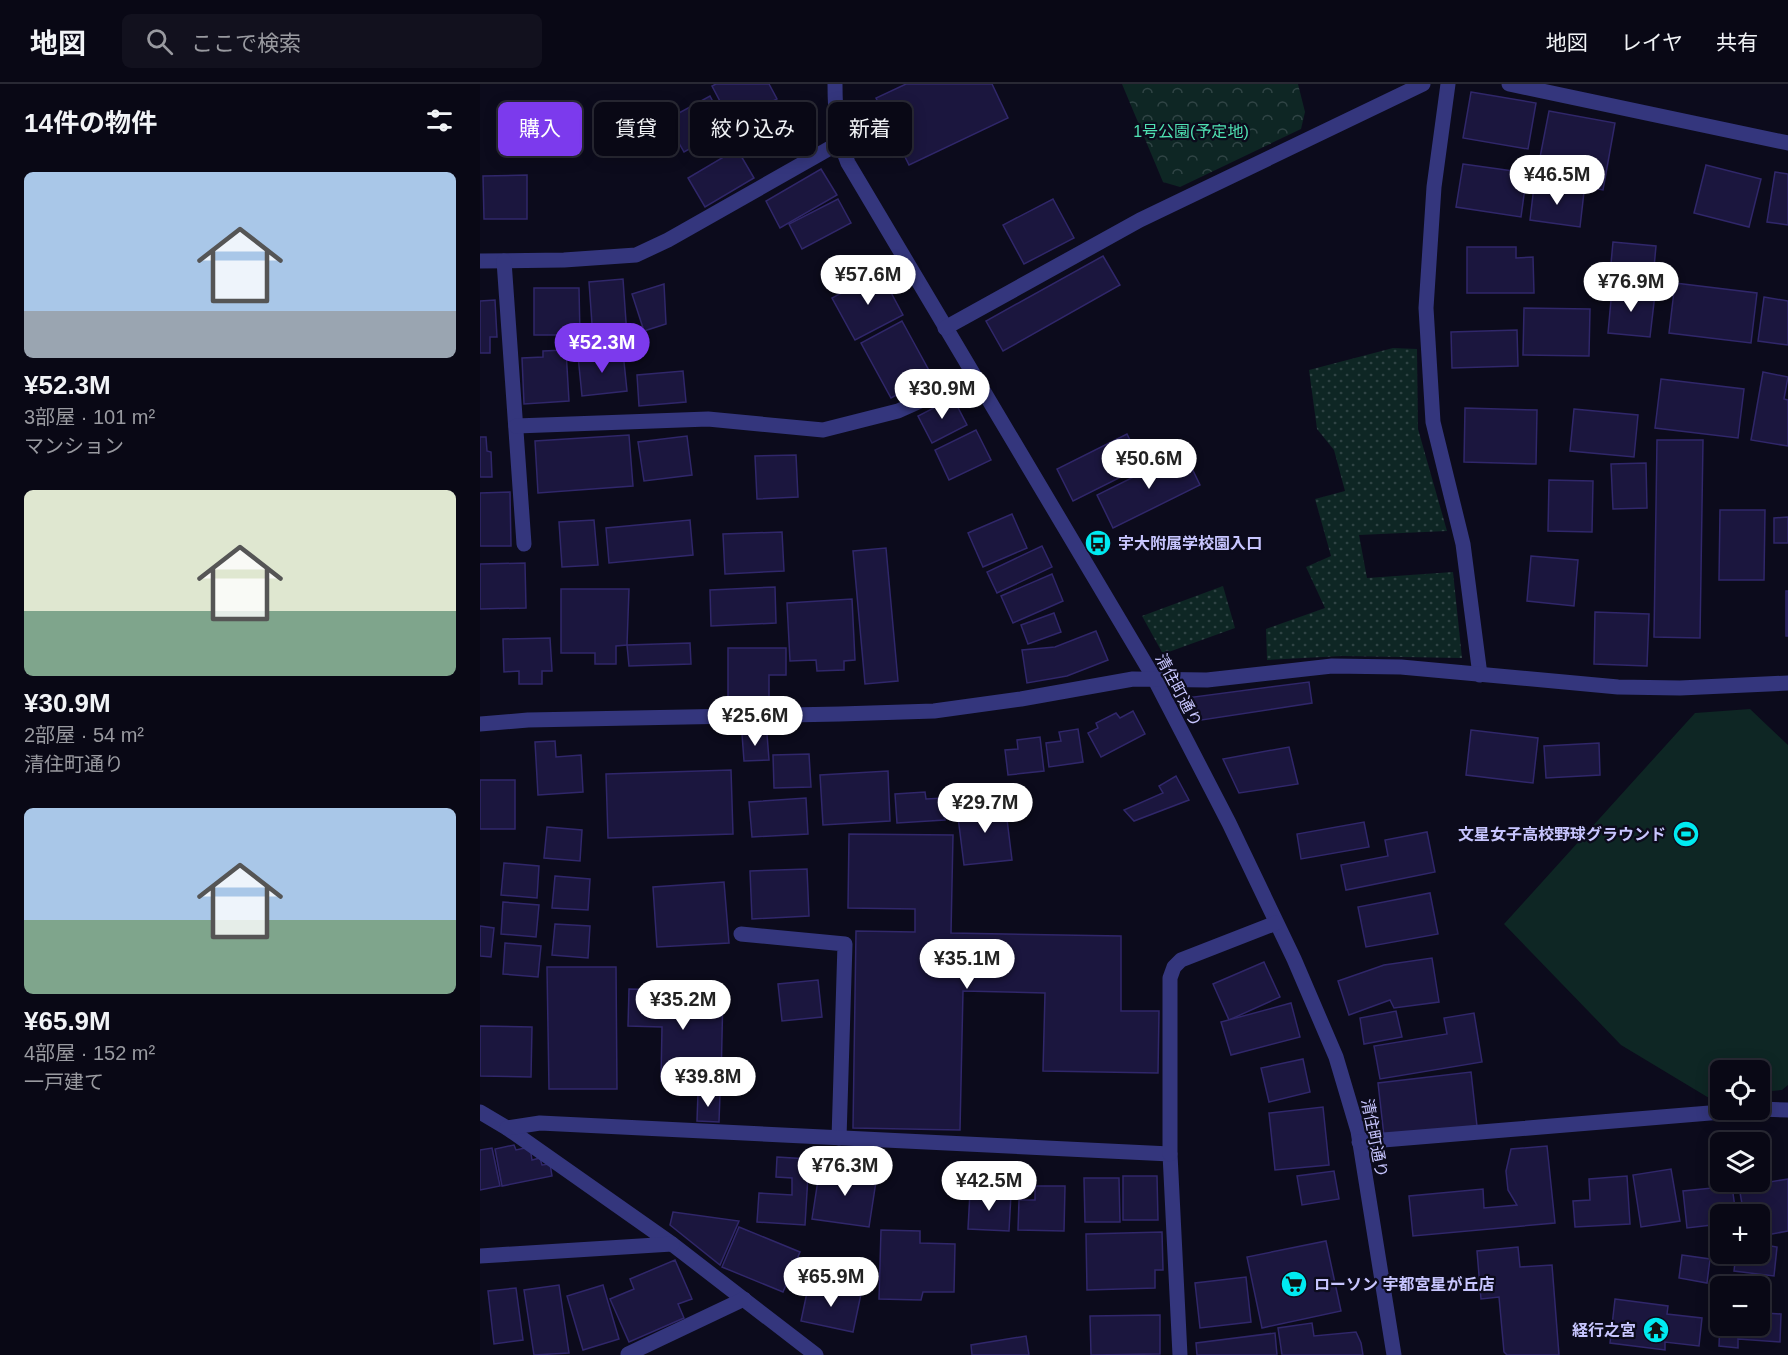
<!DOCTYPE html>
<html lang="ja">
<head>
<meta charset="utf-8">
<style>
  body { margin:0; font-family:Helvetica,"Noto Sans JP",sans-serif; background:#12111e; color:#f1f3f6; height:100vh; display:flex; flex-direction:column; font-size:22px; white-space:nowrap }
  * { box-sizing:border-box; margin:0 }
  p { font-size:20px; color:#999aa0 }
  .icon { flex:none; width:33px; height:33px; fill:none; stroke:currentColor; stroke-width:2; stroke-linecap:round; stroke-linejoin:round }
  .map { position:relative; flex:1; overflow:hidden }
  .panel { display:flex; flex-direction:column; background:#090815; width:480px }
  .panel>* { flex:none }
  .banner { position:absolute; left:18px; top:18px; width:570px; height:54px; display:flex; gap:12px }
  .controls { position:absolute; left:1230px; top:976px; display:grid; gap:12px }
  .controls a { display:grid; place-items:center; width:60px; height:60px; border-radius:9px; background:#090815; box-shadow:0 3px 15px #0003,0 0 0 2px #292934; font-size:30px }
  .price { position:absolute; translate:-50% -51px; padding:0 14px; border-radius:21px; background:#fff; color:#222; font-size:20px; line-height:39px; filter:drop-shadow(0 2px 3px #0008) }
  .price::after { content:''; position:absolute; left:50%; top:36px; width:18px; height:14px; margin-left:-9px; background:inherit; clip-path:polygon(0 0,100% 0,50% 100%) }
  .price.selected { background:#7c3aed; color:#fff }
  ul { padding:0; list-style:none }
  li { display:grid; align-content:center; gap:12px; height:318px; padding:0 24px }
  li span { display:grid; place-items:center; height:186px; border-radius:9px; color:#555 }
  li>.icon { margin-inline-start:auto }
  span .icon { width:108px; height:108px; fill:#fffc; stroke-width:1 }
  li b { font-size:26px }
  h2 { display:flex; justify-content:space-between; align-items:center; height:72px; padding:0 24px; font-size:26px }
  .chip { padding:0 21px; border-radius:9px; background:#090815; box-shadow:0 3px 15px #0003,0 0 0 2px #292934; font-size:21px; line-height:54px }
  .chip.selected { background:#7c3aed; color:#fff }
  header { display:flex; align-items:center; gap:36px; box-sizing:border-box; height:84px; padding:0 30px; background:#090815; border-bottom:2px solid #292934 }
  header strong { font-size:28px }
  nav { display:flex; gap:33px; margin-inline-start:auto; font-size:21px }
  .search { width:420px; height:54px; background:#12111e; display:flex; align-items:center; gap:15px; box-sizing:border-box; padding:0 21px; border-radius:9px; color:#999aa0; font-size:22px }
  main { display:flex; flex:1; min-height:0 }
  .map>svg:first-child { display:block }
</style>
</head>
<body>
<header>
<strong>地図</strong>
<div class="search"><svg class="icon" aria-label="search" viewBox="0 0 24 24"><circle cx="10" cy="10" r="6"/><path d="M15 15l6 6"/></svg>ここで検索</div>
<nav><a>地図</a><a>レイヤ</a><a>共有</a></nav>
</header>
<main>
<section class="panel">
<h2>14件の物件<svg class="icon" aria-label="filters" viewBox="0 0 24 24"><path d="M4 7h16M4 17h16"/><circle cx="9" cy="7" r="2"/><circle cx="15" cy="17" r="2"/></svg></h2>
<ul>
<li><span style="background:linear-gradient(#a9c7e8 75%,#9aa5b1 0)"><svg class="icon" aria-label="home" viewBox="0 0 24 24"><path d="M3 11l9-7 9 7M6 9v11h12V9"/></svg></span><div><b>¥52.3M</b><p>3部屋 · 101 m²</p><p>マンション</p></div></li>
<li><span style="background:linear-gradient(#dfe7d0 65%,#7fa58c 0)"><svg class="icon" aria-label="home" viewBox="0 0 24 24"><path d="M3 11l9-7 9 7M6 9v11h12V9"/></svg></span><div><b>¥30.9M</b><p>2部屋 · 54 m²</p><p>清住町通り</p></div></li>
<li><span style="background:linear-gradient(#a9c7e8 60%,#7fa58c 0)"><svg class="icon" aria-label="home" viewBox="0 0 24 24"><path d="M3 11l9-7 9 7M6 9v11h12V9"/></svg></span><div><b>¥65.9M</b><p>4部屋 · 152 m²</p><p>一戸建て</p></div></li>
</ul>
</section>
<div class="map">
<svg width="1308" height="1271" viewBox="0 0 1308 1271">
  <defs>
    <pattern id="grass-dots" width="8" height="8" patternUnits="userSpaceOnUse" patternTransform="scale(1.5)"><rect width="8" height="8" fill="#0e2624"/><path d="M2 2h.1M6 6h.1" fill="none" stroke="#304445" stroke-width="1.8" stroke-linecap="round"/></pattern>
    <pattern id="forest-crowns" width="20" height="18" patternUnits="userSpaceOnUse" patternTransform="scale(1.5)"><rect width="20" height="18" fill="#0e2624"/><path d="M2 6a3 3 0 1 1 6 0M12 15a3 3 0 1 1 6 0" fill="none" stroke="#304445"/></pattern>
  </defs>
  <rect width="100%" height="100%" fill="#0c0b1c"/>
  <g fill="url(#grass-dots)">
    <path d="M913 264 937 265 938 345 967 447 879 451 887 494 973 488 982 574 862 572 787 576 786 545 845 524 826 483 851 472 835 415 865 407 854 366 837 345 829 286Z"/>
    <path d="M743 502 755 544 683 570 662 532Z"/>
  </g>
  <path fill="url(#forest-crowns)" d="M642 0H818L825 28 821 45 700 103 683 98Z"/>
  <path fill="#0e2624" d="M1270 625 1308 661V1001L1302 1006 1280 1008V987H1240V1012L1229 1014 1141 961 1024 840 1215 629Z"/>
  <g fill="#1b163e" stroke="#30276a" stroke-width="1.5">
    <path d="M236 0H289L297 15 251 38 232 2Z"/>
    <path d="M426 0H512L528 34 429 81 396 14Z"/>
    <path d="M991 8 1056 19 1048 65 983 54Z"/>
    <path d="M230 12 247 44 204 68 186 36Z"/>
    <path d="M1069 27 1135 39 1123 106 1056 94Z"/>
    <path d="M257 65 274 94 225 123 208 94Z"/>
    <path d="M983 80 1047 89 1041 133 976 123Z"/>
    <path d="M1226 81 1281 95 1269 143 1214 129Z"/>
    <path d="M341 85 357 111 300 144 286 117Z"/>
    <path d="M1295 88 1308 90V141L1287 138Z"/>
    <path d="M47 91V135H4L3 92Z"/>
    <path d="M1054 102 1104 108 1100 143 1050 136Z"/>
    <path d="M358 115 371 139 322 165 309 140Z"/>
    <path d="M573 115 594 154 544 180 523 141Z"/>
    <path d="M1133 158 1176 162 1172 205 1129 201Z"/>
    <path d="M987 163H1036V174L1053 173 1054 209H987Z"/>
    <path d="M623 172 640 201 523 267 506 237Z"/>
    <path d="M400 188 423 231 375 256 352 214Z"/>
    <path d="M143 195 147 252 113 254 109 198Z"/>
    <path d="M1195 199 1277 209 1271 259 1189 249Z"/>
    <path d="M184 200 186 240 164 247 152 210Z"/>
    <path d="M54 204H99L100 251H54Z"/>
    <path d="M1132 205 1175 210 1170 253 1128 249Z"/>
    <path d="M1284 213 1308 217V261L1278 257Z"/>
    <path d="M15 216 17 253H10V269H0V217Z"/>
    <path d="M1044 224 1110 225 1109 272 1043 271Z"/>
    <path d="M422 237 452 292 411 314 381 259Z"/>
    <path d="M1037 246 1038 282 972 284 971 248Z"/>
    <path d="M86 266 89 317 44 320 42 274 63 273V267Z"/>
    <path d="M143 268 147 307 102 312 98 272Z"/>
    <path d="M203 287 206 318 159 322 157 291Z"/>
    <path d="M1283 288 1308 293 1304 315 1308 316V362L1271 356Z"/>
    <path d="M1181 295 1264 305 1258 354 1175 344Z"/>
    <path d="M473 314 487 341 452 359 438 332Z"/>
    <path d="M985 324 1057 326 1056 380 984 378Z"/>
    <path d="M1094 325 1158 331 1154 373 1090 367Z"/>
    <path d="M496 346 511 376 469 396 455 366Z"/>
    <path d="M647 350 663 382 593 417 577 385Z"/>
    <path d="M149 351 153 402 58 409 55 357Z"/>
    <path d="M207 352 212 391 164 397 158 358Z"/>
    <path d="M0 353H6L7 367 11 368 12 393H0Z"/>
    <path d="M1177 356H1223L1220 554 1174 553Z"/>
    <path d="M704 368 720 401 633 444 617 411Z"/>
    <path d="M316 371 318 413 277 415 275 372Z"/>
    <path d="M1166 379 1167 424 1133 425 1131 380Z"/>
    <path d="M1069 396 1113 397 1112 448 1068 447Z"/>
    <path d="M30 408 31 462H0V409Z"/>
    <path d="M1240 426H1285L1284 496H1239Z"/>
    <path d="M532 430 547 464 503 483 488 449Z"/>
    <path d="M1308 433V459H1294V434Z"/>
    <path d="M114 436 118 481 82 483 79 438Z"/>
    <path d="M210 436 213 471 129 479 126 444Z"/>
    <path d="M302 448 304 487 245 490 243 450Z"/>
    <path d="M562 462 572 483 517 509 507 488Z"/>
    <path d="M406 464 418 597 385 600 373 467Z"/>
    <path d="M1051 472 1098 476 1094 522 1047 517Z"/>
    <path d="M45 479 46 524 0 525V480Z"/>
    <path d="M572 490 583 517 533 539 521 512Z"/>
    <path d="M295 503 296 539 231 542 230 506Z"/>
    <path d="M81 505H149L147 561 136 562V580H115V569H81Z"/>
    <rect x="1306" y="507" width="2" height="45"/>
    <path d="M372 515 375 576 364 577V586L337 587 336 576 310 577 307 519Z"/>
    <path d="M1115 528 1169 530 1167 582 1114 580Z"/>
    <path d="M574 529 581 548 548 560 541 541Z"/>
    <path d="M616 547 628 576 587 592 547 599 542 566 575 563Z"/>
    <path d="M70 554 72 587H62V600H39V587L24 588 23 555Z"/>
    <path d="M210 559 211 580 149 582 147 561Z"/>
    <path d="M248 564H306V591H289V616H248Z"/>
    <path d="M829 598 832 619 715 637 706 614Z"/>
    <path d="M653 627 665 650 621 673 608 649 618 644 616 639 636 629 640 634Z"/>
    <path d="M598 645 603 678 569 683 566 659 581 657 579 648Z"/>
    <path d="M991 646 1058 654 1053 699 986 691Z"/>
    <path d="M262 650H287L289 676 264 677Z"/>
    <path d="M560 653 564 687 528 691 525 666 538 665 537 656Z"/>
    <path d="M75 657 76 673 101 671 103 708 58 711 55 658Z"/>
    <path d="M1119 659 1120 691 1066 694 1064 662Z"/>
    <path d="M809 663 818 700 759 709 743 675Z"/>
    <path d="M329 670 331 703 294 704 293 671Z"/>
    <path d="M251 686 253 750 128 754 126 690Z"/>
    <path d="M408 687 410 737 343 741 340 691Z"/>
    <path d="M696 692 709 716 654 737 644 726 683 709 679 702Z"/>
    <rect x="0" y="696" width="35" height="49"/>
    <path d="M445 708 446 715 464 714 465 736 417 739 415 710Z"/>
    <path d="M326 714 328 750 272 753 269 718Z"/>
    <path d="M525 719 532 776 484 781 477 725Z"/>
    <path d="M884 738 889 763 821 775 817 750Z"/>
    <path d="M67 743 102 746 100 777 64 774Z"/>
    <path d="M947 748 955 788 866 806 861 781 908 772 905 756Z"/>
    <path d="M369 750 473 751 471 849 641 852V927H679L678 989 563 987 565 909 483 907 480 1046 373 1044 376 847 435 848V825L368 824Z"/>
    <path d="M24 779 59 782 57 814 21 811Z"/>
    <path d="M327 785 329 832 272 835 270 787Z"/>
    <path d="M75 792 110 795 108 826 72 824Z"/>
    <path d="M244 798 249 859 177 863 173 803Z"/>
    <path d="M950 809 958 850 886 863 878 823Z"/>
    <path d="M23 818 59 821 56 853 21 850Z"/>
    <path d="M75 840 110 842 108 874 72 871Z"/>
    <path d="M0 842 14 844 11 873 0 872Z"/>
    <path d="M25 859 61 862 58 893 23 890Z"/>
    <path d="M952 874 959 918 914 924 910 916 869 931 858 897 904 881Z"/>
    <path d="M784 878 800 913 749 936 733 900Z"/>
    <path d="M67 883H136L137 1005H69Z"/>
    <path d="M338 896 342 933 302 937 298 900Z"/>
    <path d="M149 905 243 907 241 998 181 997 182 943 148 942Z"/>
    <path d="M811 919 820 953 751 971 741 938Z"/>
    <path d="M916 927 922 953 884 960 880 934Z"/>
    <path d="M994 929 1002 978 900 995 894 962 967 950 964 934Z"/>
    <path d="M0 942 52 943 51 993 0 992Z"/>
    <path d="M823 975 830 1008 789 1018 781 984Z"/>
    <path d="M991 988 997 1042 904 1052 898 999Z"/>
    <path d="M218 1009 240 1010 239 1038 217 1037Z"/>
    <path d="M843 1023 849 1081 795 1086 789 1029Z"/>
    <path d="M34 1061 36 1066 50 1063 52 1076 60 1074 62 1081 70 1080 72 1092 22 1102 15 1065Z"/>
    <path d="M1067 1062 1075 1139 933 1152 929 1112 1003 1105 1004 1124 1037 1121 1028 1106 1026 1087 1031 1065Z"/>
    <path d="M12 1064 20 1102 0 1106V1066Z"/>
    <path d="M297 1073 329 1075 325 1141 277 1138 279 1109 312 1111V1094L296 1093Z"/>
    <path d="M340 1083 397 1091 389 1143 332 1135Z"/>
    <path d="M1191 1085 1200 1137 1161 1143 1153 1091Z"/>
    <path d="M854 1087 859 1115 822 1121 817 1092Z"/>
    <path d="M643 1092H677L678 1136H643Z"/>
    <path d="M1147 1092 1150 1140 1095 1143 1093 1117 1110 1116 1109 1095Z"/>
    <path d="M604 1094H639L640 1138H605Z"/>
    <path d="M1308 1095V1147L1292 1150 1280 1148V1131H1264L1259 1103Z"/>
    <path d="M555 1102H585L584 1147 538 1146 539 1116H555Z"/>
    <path d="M1252 1102 1256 1131H1240V1140L1207 1144 1203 1107Z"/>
    <path d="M490 1108 531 1110 529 1147 488 1145Z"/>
    <path d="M193 1128 259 1137 240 1181 190 1141Z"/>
    <path d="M259 1143 320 1168 303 1208 242 1183Z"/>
    <path d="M401 1146 440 1147V1159L475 1160 474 1208H443L441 1216 399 1215Z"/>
    <path d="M682 1148 683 1186H675V1204L607 1206 606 1150Z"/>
    <path d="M846 1157 861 1227 782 1244 767 1173Z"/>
    <path d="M1280 1160 1297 1163 1294 1192 1254 1187 1256 1170H1280Z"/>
    <path d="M1038 1163 1040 1183 1072 1181 1079 1271H1027L1024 1268 1019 1213 1001 1215 997 1167Z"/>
    <path d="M1202 1171 1230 1175 1227 1199 1199 1194Z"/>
    <path d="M195 1176 212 1215 198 1220 204 1234 149 1258 130 1215 154 1205 150 1195Z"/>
    <path d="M766 1193 771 1238 720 1244 715 1199Z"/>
    <path d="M329 1199 381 1210 373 1248 321 1237Z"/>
    <path d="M79 1201 89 1269 54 1271 44 1206Z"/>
    <path d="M123 1201 139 1255 103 1266 87 1212Z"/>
    <path d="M36 1204 43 1256 14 1260 8 1207Z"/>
    <path d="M1135 1215 1188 1222 1187 1230 1222 1234 1219 1262 1185 1258V1266L1130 1259Z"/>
    <path d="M1280 1221H1285V1229L1301 1230 1300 1258 1258 1255V1264L1239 1262 1240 1236V1242H1280Z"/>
    <path d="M680 1231V1270L611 1271 610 1232Z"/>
    <path d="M832 1239 834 1252 876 1248 881 1259 883 1271H802L798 1244Z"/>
    <path d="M795 1249 797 1271H717L716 1259Z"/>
    <path d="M546 1252 549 1271H492L491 1261Z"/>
  </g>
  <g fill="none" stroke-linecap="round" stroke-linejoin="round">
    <g stroke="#34367d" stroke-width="15">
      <path d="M355 0C355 28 357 53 368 79L674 594 749 739 814 875 856 973 878 1047 914 1271"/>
      <path d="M968 0 954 103 946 224 953 338 983 460 1000 591"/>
      <path d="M1029 0 1308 59"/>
      <path d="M0 177 84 176 156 171 188 156 359 59"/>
      <path d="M24 177 44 460"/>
      <path d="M465 244 660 136 943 0"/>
      <path d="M36 342 228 335 343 346 418 327 494 293"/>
      <path d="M0 640 48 636 360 630 454 627 541 615 653 595 727 596 852 582 921 583 1138 603 1200 604 1308 599"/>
      <path d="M261 850 365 860 359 1054"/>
      <path d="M1280 1025 1308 1026"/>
      <path d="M0 1028 27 1044 192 1160 336 1271"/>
      <path d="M27 1044 60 1039 690 1070 700 1271"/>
      <path d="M879 1058 1266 1026"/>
      <path d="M690 1070V894L694 883 701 876 796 839"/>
      <path d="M0 1172 192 1160"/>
      <path d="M148 1270 264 1215"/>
    </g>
  </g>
  <defs>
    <symbol id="bus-disc" viewBox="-11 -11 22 22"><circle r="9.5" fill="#00eaf1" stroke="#0c0b1c"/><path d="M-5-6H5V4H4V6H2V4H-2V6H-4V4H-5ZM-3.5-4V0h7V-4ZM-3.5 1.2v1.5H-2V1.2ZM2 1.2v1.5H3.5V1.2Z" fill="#111"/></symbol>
    <symbol id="stadium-disc" viewBox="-11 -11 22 22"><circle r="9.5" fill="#00eaf1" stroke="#0c0b1c"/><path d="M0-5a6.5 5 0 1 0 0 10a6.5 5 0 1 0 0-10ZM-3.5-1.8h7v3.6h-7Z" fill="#111"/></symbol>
    <symbol id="supermarket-disc" viewBox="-11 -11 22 22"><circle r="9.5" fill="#00eaf1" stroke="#0c0b1c"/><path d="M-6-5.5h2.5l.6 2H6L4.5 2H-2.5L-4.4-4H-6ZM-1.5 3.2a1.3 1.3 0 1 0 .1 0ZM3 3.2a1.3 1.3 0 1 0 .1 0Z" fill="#111"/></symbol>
    <symbol id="temple-disc" viewBox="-11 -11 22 22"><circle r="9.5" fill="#00eaf1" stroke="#0c0b1c"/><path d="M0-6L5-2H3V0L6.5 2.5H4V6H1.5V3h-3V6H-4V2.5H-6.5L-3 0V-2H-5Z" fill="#111"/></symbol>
  </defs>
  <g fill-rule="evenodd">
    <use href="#bus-disc" x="603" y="444" width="30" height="30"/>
    <use href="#stadium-disc" x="1191" y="735" width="30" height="30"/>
    <use href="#supermarket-disc" x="799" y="1185" width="30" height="30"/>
    <use href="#temple-disc" x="1161" y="1231" width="30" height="30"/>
  </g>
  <g text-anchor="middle" stroke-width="4.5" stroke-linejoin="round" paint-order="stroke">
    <g font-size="16" fill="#4fe1b2" stroke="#0c0b1c">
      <text x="711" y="53">1号公園(予定地)</text>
    </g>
    <g font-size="16" font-weight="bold" fill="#c8c6ff" stroke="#0c0b1c" text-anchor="start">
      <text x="638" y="465">宇大附属学校園入口</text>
      <text x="1186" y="756" text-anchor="end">文星女子高校野球グラウンド</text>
      <text x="834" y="1206">ローソン 宇都宮星が丘店</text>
      <text x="1156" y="1252" text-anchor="end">経行之宮</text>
    </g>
    <g font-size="16" fill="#c8c6ff" stroke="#0c0b1c">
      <text transform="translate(699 606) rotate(62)" y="6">清住町通り</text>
      <text transform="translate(895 1054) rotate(79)" y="6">清住町通り</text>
    </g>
  </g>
</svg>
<div class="controls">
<a><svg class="icon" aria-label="locate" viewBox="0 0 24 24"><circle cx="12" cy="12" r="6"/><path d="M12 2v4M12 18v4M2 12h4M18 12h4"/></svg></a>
<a><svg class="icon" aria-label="layers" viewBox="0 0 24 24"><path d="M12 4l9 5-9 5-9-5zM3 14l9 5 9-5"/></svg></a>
<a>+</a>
<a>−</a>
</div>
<b class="price" style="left:1077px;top:122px">¥46.5M</b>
<b class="price" style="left:388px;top:222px">¥57.6M</b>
<b class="price" style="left:1151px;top:229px">¥76.9M</b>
<b class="price selected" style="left:122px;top:290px">¥52.3M</b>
<b class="price" style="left:462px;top:336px">¥30.9M</b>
<b class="price" style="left:669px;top:406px">¥50.6M</b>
<b class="price" style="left:275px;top:663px">¥25.6M</b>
<b class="price" style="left:505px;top:750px">¥29.7M</b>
<b class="price" style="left:487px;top:906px">¥35.1M</b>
<b class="price" style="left:203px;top:947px">¥35.2M</b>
<b class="price" style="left:228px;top:1024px">¥39.8M</b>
<b class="price" style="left:365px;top:1113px">¥76.3M</b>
<b class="price" style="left:509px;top:1128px">¥42.5M</b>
<b class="price" style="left:351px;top:1224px">¥65.9M</b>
<div class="banner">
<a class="chip selected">購入</a>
<a class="chip">賃貸</a>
<a class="chip">絞り込み</a>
<a class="chip">新着</a>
</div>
</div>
</main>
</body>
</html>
